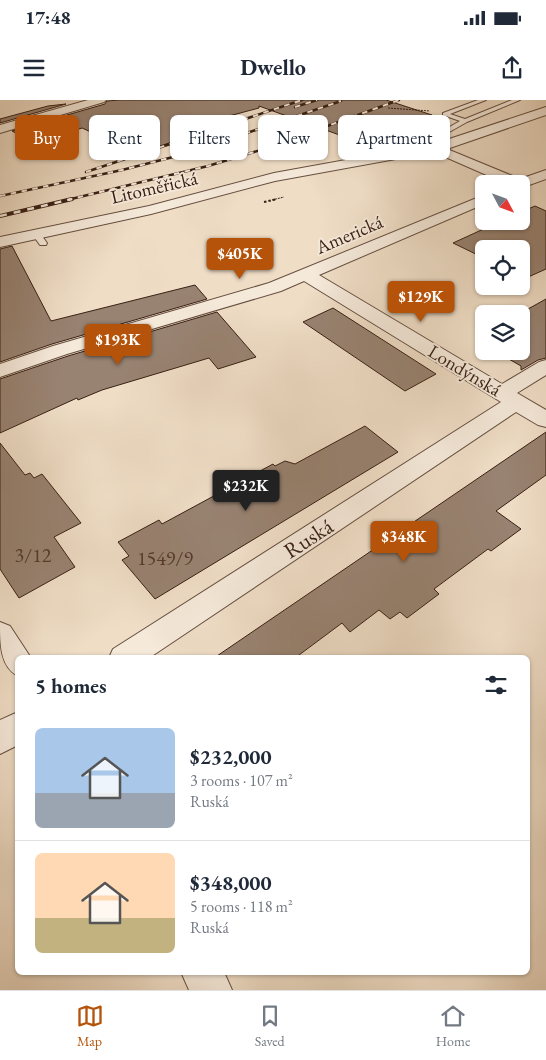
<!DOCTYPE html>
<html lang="en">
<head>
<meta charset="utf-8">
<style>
  body { margin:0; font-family:"EB Garamond",serif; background:#f2f2f3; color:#1f2937; height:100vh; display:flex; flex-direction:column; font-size:19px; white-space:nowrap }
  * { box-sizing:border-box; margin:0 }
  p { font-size:16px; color:#747a83 }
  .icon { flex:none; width:28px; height:28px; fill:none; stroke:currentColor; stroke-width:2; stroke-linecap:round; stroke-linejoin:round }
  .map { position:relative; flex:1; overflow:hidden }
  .side { position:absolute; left:15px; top:555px; width:515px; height:320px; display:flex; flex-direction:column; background:#fff; border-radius:8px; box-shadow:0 1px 4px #0004 }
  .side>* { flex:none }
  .banner { position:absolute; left:15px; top:15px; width:516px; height:45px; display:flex; gap:10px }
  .needle { width:32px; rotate:131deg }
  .tools { position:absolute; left:475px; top:75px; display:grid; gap:10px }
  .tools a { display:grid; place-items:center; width:55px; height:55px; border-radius:8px; background:#fff; box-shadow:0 1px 4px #0004; font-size:25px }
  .price { position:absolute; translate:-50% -42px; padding:0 11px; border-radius:5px; background:#b45309; color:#fff; font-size:16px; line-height:32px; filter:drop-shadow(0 1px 2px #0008) }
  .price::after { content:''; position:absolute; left:50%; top:30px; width:15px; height:11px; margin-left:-8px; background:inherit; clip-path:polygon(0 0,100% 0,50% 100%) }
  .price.current { background:#222; color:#fff }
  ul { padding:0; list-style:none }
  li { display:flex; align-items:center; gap:15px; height:125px; padding:0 20px }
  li+li { border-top:1px solid #e0e1e3 }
  li span { display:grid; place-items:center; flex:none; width:140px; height:100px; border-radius:8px; color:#555 }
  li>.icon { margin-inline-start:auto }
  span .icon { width:60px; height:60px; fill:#fffc; stroke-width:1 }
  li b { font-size:21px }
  h2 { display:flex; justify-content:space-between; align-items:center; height:60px; padding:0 20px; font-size:21px }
  .pill { padding:0 18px; border-radius:8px; background:#fff; box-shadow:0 1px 4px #0004; font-size:18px; line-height:45px }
  .pill.current { background:#b45309; color:#fff }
  .status { display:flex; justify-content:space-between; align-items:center; height:35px; padding:0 25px; background:#fff; direction:ltr }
  .status svg { height:14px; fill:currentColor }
  header { display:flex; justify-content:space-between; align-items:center; height:65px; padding:0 20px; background:#fff; font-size:22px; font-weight:700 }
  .tabs { display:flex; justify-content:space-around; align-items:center; height:70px; border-top:1px solid #e0e1e3; background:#fff; font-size:14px; color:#747a83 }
  .tabs a { display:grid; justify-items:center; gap:2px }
  .tabs .current { color:#b45309 }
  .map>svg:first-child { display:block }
</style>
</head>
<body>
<div class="status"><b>17:48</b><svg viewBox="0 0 49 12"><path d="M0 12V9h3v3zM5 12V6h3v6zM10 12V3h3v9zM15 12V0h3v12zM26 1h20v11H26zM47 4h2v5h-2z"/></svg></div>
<header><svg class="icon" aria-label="menu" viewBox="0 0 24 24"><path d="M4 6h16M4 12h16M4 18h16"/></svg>Dwello<svg class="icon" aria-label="share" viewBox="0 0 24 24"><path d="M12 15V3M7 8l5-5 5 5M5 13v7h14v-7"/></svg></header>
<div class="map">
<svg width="546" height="890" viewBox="0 0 546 890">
  <rect width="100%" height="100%" fill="#efddc6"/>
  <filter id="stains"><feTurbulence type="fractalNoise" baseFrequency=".004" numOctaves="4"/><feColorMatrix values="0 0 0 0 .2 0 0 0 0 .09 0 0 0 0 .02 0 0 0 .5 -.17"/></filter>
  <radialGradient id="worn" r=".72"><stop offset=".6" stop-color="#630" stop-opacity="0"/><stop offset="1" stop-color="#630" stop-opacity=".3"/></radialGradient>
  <g fill="#988271" stroke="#392014">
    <path d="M120 0H386L432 15 411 23 437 31 384 51 259 6V8L180 29 194 35 138 53 82 28 36 43 12 31 105 4 107 1Z"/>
    <path d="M66 4 0 23V19L48 6Z"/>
    <path d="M535 106 546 111V169L526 178 521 176V149H484V158L453 143 501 121H521V112Z"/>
    <path d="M12 146 51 221 195 185 207 199 52 244 0 262V149Z"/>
    <path d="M546 199V258L538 260 521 270V266L495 251H521V214H519Z"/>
    <path d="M333 208 436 274 405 291 303 222Z"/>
    <path d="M217 212 256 257 218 269 209 258 102 290 78 300 77 298 0 333V279L68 256Z"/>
    <path d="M365 326 398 352 155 499 122 460 129 456 118 442 159 420 162 424 273 364 275 366 285 361 295 364Z"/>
    <path d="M546 332V375L496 411 521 429 491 451 488 449 434 489 439 494 407 518 400 512 390 519 379 510 350 532 342 523 295 558H214Z"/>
    <path d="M0 343 25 375 30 373 34 378 42 374 81 423 54 437 75 467 19 498 0 469Z"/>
  </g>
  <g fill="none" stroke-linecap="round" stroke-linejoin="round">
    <defs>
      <g id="service">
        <path d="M478 0H486L450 14 465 19 512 0H520L467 22 435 40 438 48 433 49 430 38 460 21 443 15V13Z"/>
        <path d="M33 132H39L47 143 46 145H40L32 134Z"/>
      </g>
      <g id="minor">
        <path d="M88 0H106L104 2 0 33V25Z"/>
        <path d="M546 7V15L447 49 520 79 546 70V79L521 88V84H507L434 52 275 81 151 114 0 147V137L149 106 274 73 434 44Z"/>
        <path d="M484 95V104L319 175 502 284 539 262 546 260V275L517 293 546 310V327L538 325 516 312 149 558H109L113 549 501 302 304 181 281 191 67 254 0 277V264L53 246 269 183Z"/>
        <path d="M0 522 10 526 31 558H18V576C0 567 0 544 0 522Z"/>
        <path d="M18 612V645L0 654V620Z"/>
        <path d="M181 872H224L232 890H189Z"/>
      </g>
    </defs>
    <use href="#service" stroke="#664f40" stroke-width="2"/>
    <use href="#minor" stroke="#664f40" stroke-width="2"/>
    <g stroke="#392014" stroke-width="1" stroke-dasharray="2 1" stroke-linecap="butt">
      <path d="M388 8 430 11"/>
      <path d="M272 100 284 97"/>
    </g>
    <path stroke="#392014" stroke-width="2" stroke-dasharray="2.5 2" stroke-linecap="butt" d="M264 102 277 99"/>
    <use href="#service" fill="#f5e9da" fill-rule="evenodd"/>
    <use href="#minor" fill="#f5e9da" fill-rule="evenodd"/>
    <defs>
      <g id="rail-far1">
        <path d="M295 7 317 0"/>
        <path d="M86 72 302 0"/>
        <path d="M0 96 122 70 185 54 341 1"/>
        <path d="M67 100 208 66 264 49 399 0"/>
      </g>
      <path id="rail" d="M0 116 72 99"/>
    </defs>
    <use href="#rail-far1" stroke="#392014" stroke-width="2.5"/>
    <use href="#rail" stroke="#392014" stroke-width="4"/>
    <use href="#rail-far1" stroke="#f5e9da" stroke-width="2" stroke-dasharray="5.5" stroke-linecap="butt"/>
    <use href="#rail" stroke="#f5e9da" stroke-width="2.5" stroke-dasharray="7" stroke-linecap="butt"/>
  </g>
  <g text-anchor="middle" stroke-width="4" stroke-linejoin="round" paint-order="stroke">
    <g font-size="19" fill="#392014" stroke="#f5e9da">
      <text transform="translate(154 87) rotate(-13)" y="7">Litoměřická</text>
      <text transform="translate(349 134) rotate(-23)" y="7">Americká</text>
      <text transform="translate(465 270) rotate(31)" y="7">Londýnská</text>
    </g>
    <g font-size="20" fill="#51382b">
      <text x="33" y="462">3/12</text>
      <text x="165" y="465">1549/9</text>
    </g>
    <g font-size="22" fill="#392014" stroke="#f5e9da">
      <text transform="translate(308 438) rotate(-33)" y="8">Ruská</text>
    </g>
  </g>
  <rect width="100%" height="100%" filter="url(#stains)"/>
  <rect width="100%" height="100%" fill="url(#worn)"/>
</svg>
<div class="tools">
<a><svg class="needle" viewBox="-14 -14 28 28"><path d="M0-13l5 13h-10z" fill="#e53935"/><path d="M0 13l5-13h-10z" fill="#747a83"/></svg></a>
<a><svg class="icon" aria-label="locate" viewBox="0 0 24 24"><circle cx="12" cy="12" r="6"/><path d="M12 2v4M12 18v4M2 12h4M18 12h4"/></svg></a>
<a><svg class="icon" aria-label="layers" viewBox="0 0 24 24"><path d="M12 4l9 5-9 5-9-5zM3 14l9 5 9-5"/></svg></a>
</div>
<b class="price" style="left:240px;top:180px">$405K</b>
<b class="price" style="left:421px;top:223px">$129K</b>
<b class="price" style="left:118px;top:266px">$193K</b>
<b class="price current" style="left:246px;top:412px">$232K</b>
<b class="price" style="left:404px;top:463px">$348K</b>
<div class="banner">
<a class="pill current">Buy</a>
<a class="pill">Rent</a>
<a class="pill">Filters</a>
<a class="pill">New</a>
<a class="pill">Apartment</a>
</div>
<section class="side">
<h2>5 homes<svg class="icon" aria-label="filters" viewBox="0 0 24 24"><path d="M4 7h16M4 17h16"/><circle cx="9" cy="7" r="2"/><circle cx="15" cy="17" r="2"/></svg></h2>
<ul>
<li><span style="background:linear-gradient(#a9c7e8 65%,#9aa5b1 0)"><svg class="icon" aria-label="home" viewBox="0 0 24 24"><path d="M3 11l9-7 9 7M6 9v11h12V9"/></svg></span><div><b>$232,000</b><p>3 rooms · 107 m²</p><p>Ruská</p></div></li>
<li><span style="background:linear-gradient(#ffd9b3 65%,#c2b280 0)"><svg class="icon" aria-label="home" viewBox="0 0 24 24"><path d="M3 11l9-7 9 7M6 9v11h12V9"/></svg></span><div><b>$348,000</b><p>5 rooms · 118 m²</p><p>Ruská</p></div></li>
</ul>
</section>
</div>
<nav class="tabs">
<a class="current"><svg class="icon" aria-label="map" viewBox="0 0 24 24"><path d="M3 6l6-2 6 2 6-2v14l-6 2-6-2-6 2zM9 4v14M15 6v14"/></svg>Map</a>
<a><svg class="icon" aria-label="saved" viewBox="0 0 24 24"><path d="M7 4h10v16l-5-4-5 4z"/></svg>Saved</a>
<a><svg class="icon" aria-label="home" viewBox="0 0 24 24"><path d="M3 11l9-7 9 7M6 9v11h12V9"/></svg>Home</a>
</nav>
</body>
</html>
